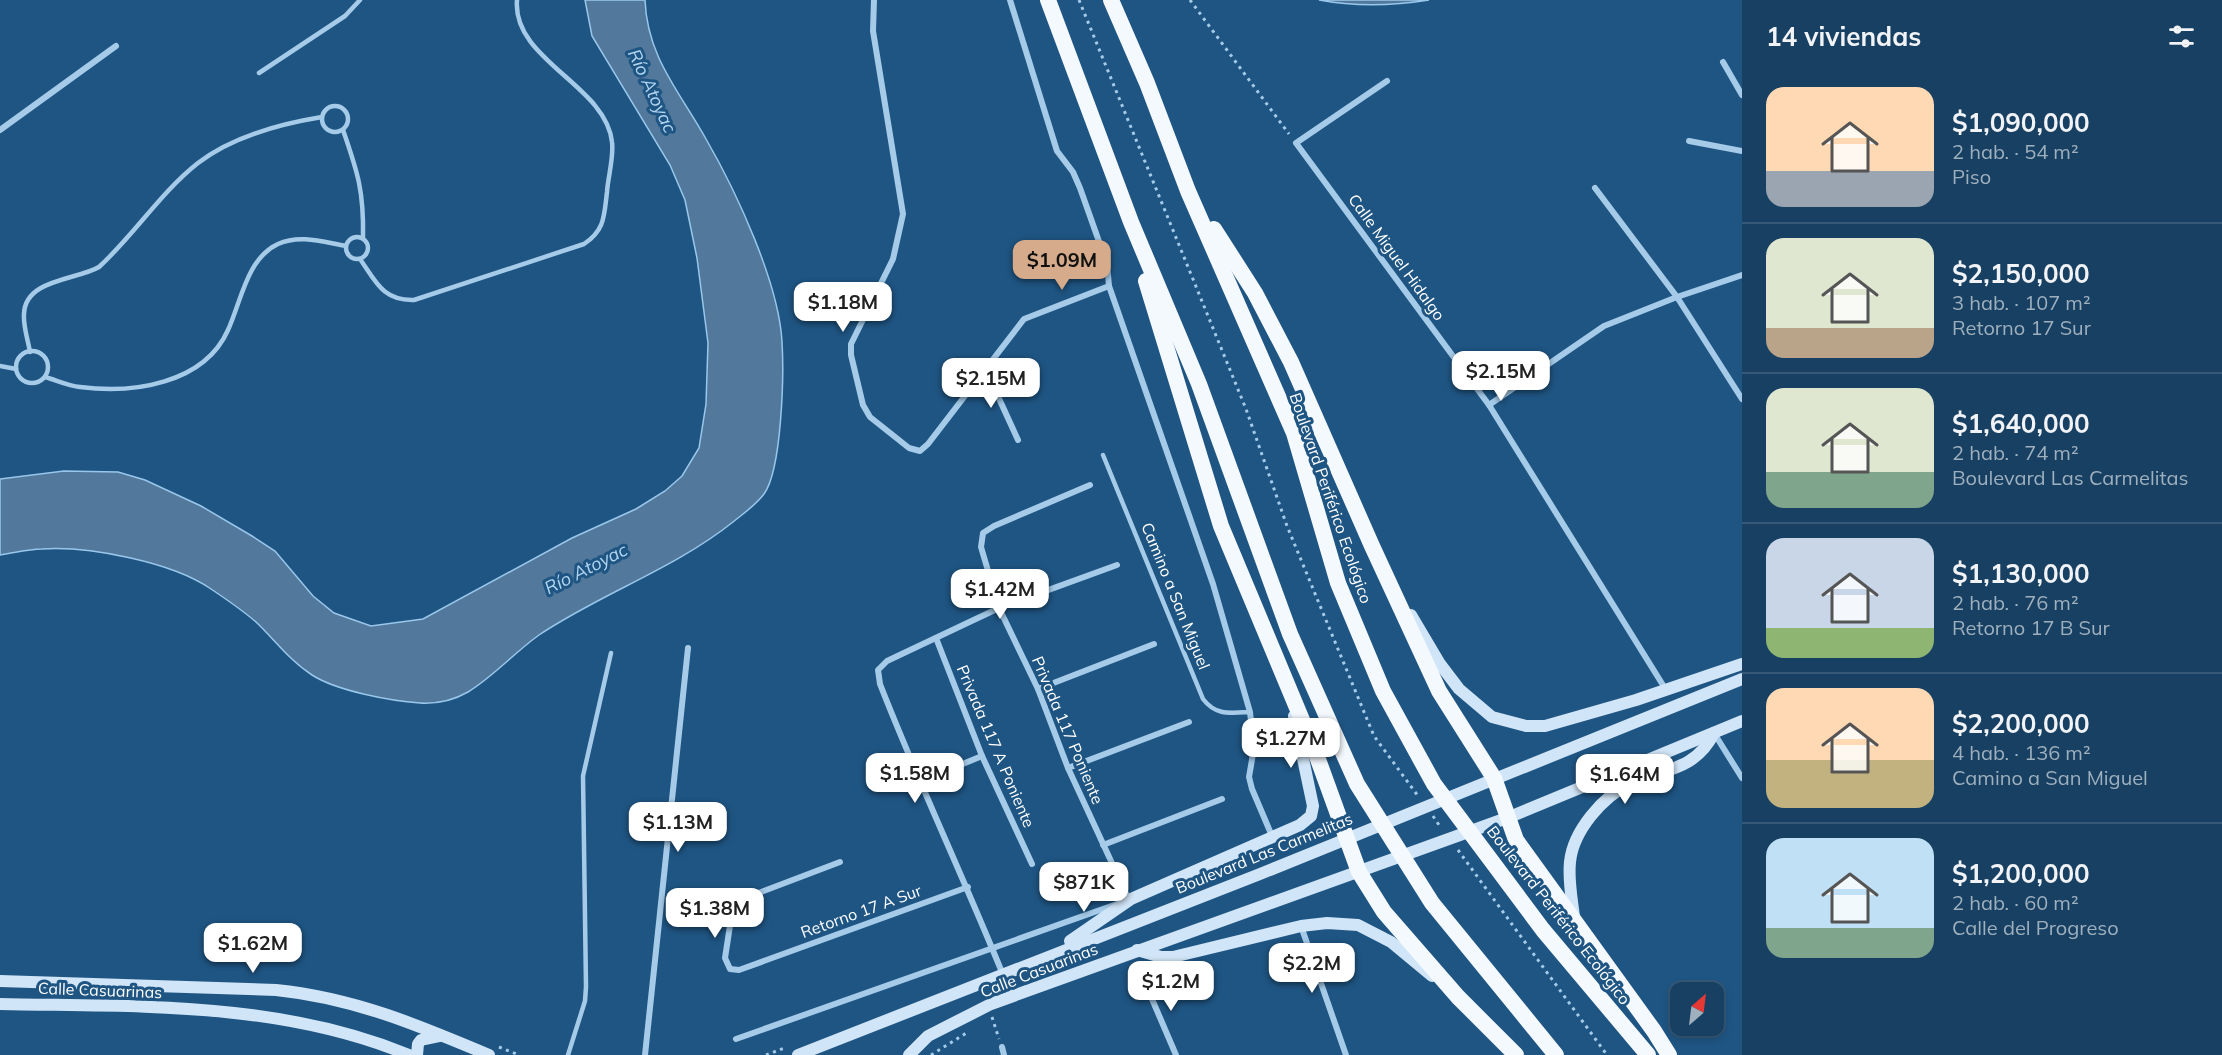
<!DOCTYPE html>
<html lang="es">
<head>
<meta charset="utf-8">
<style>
  body { margin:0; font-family:Mulish,sans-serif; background:#244b6b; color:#f1f3f6; height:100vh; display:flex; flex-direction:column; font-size:22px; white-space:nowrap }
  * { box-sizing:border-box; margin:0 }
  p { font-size:20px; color:#9eafbe }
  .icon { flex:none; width:33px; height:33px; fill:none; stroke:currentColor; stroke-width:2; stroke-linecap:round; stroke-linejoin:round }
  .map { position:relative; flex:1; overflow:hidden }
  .sheet { display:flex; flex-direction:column; background:#174062; width:480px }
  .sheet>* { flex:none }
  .needle { width:39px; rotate:28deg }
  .controls { position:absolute; left:1670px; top:982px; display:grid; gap:12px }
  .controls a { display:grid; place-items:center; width:54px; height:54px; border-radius:12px; background:#174062; box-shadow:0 3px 9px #0003,0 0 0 2px #365977; font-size:30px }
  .price { position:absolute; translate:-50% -51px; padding:0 14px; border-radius:12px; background:#fff; color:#222; font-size:20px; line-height:39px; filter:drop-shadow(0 2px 3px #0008) }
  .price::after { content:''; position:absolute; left:50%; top:36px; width:18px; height:14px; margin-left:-9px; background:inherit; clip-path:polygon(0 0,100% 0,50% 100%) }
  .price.current { background:#d6ab8b; color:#111 }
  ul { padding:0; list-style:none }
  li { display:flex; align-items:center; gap:18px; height:150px; padding:0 24px }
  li+li { border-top:2px solid #365977 }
  li span { display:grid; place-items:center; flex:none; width:168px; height:120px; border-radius:18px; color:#555 }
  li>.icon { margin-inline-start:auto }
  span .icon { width:72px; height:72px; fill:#fffc; stroke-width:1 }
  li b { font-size:26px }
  h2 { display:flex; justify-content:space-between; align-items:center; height:72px; padding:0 24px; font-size:26px }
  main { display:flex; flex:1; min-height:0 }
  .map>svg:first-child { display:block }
</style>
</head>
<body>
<main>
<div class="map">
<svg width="1742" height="1055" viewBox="0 0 1742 1055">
  <rect width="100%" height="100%" fill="#1f5583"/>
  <g fill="#52799b" stroke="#99c7eb" stroke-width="1.5">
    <path d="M585 0H645C647 57 680 92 706 139 736 191 779 283 782 342 784 374 782 469 764 494 756 505 744 513 733 522 674 569 602 593 539 635 515 652 493 677 468 692 454 700 437 704 420 703 391 701 337 691 312 675 290 661 275 640 256 622 242 610 226 599 211 589 172 562 89 546 42 549 28 549 14 553 0 555V479L64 471 118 472 145 480 201 506 252 536 275 551 313 596 334 613 371 626 423 619 572 538 636 509 665 491 682 476 699 448 706 404 708 343 697 258 685 200 670 165 592 36Z"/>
    <path d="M1319 0H1429C1392 6 1356 7 1319 0Z"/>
  </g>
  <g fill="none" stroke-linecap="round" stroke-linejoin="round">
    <g stroke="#a5cbe9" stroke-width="3" stroke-dasharray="3 4.5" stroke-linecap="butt">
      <path d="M1079 0 1246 409 1287 526 1374 736 1418 796"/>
      <path d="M1190 0 1289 134"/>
      <path d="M1433 816 1441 828"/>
      <path d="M1458 850 1607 1055"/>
      <path d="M992 1017 999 1039"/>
      <path d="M499 1047 519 1055"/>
      <path d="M766 1055 787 1047"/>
      <path d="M931 1055 968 1032"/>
    </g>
    <g stroke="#a5cbe9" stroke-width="4.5">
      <path d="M259 73 345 16 360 0"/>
      <circle cx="335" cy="119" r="13"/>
      <path d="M343 130C358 173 364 192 363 238"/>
      <circle cx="357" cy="248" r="11"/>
      <path d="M360 259C376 282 383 301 414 300L584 244C605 230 604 216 607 192 608 177 614 157 612 142 606 85 512 60 517 0"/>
      <circle cx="32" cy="367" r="16"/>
      <path d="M30 352C28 340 23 326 24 314 25 279 77 280 99 267 134 235 161 192 198 163 233 136 279 124 322 117"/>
      <path d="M0 366 16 369"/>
      <path d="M45 377C56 380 68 386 80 387 132 394 204 384 228 330 241 302 247 258 278 244 300 234 323 242 346 246"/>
      <path d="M1103 455 1203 699C1216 716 1230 713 1250 712"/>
      <path d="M568 1055 585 1001 586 987 583 776 611 653"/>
    </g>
    <g stroke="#a5cbe9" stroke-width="6">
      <path d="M874 0 873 31 903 214 893 259 851 344V355L863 405 870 417 909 448 920 451 928 444 1024 319 1109 286"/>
      <path d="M1010 0 1057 151 1073 172 1080 188 1107 264 1109 286 1213 584 1250 712 1254 748 1249 777 1252 789 1272 836"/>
      <path d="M1723 62 1742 95"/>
      <path d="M1387 81 1296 143 1489 405 1666 690"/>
      <path d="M0 130 116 46"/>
      <path d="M1689 141 1742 151"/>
      <path d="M1595 188 1677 297 1742 399"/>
      <path d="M985 368 1018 440"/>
      <path d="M1489 405 1604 326 1677 297 1742 275"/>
      <path d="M1090 485 994 526 983 533 981 547 999 608 1038 689 1068 768 1129 900"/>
      <path d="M936 638 982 756 1032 864"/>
      <path d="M1038 689 1154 644"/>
      <path d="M1714 733 1742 778"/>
      <path d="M1068 768 1189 722"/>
      <path d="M919 782 982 756"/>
      <path d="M1103 845 1222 799"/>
      <path d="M840 862 740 900 733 906 725 958 730 969 739 970 968 887"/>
      <path d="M1301 926 1346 1055"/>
      <path d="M1143 978 1176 1055"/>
      <path d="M1012 997C970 891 921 789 880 684L878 670 887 661 999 608 1117 565"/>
      <path d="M736 1039 1117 904"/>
      <path d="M1002 1047 1004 1055"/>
      <path d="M645 1055 688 648"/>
    </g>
    <g stroke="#d0e5f7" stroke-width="12">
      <path d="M1411 615 1440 664 1459 689 1492 717 1526 726H1545L1636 700 1742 664"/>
      <path d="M1574 917C1572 899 1568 881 1570 862 1573 831 1603 796 1630 784 1664 769 1696 770 1714 733"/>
      <path d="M1070 941 1131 899 1300 825 1311 816 1313 806 1294 716"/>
      <path d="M1137 950 1161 957H1173L1301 926 1327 923 1358 925 1391 942 1432 976"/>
      <path d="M0 981 276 990C354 998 418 1025 489 1055"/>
      <path d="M0 1004C139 1007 278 1001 409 1055"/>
      <path d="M417 1055 418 1044 421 1040 440 1036"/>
      <path d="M798 1055 1260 874 1742 679"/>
      <path d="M909 1055 928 1036 991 1004 1507 818 1742 721"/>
    </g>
    <g stroke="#f4f9fe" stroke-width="16">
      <path d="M1048 0 1131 222 1199 384 1290 634 1357 784 1432 903 1556 1055"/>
      <path d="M1111 0 1147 83 1188 191 1294 433 1338 583 1383 691 1434 784 1543 930 1648 1055"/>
      <path d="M1214 229 1255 293 1291 362 1372 546 1439 691 1494 778 1516 840 1654 1031 1669 1055"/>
      <path d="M1146 281 1221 526 1315 751 1359 872 1384 912 1458 997 1516 1055"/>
    </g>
  </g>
  <g text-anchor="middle" stroke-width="6" stroke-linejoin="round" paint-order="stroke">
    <g font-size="16" fill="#fff" stroke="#1f5583">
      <text transform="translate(1397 257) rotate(54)" y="6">Calle Miguel Hidalgo</text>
      <text transform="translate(1331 498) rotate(71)" y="6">Boulevard Periférico Ecológico</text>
      <text transform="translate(1176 596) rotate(68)" y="6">Camino a San Miguel</text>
      <text transform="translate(1068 730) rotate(67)" y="6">Privada 117 Poniente</text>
      <text transform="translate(996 746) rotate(67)" y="6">Privada 117 A Poniente</text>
      <text transform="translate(1264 853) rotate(-22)" y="6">Boulevard Las Carmelitas</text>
      <text transform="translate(861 911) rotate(-20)" y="6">Retorno 17 A Sur</text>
      <text transform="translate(1559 915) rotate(52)" y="6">Boulevard Periférico Ecológico</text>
      <text transform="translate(1039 970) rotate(-21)" y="6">Calle Casuarinas</text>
      <text transform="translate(100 990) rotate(2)" y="6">Calle Casuarinas</text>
    </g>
    <g font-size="18" font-style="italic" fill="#b1d5f1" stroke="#1f5583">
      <text transform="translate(652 91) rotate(65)" y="6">Río Atoyac</text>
      <text transform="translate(586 569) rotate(-27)" y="6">Río Atoyac</text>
    </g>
  </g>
</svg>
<div class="controls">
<a><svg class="needle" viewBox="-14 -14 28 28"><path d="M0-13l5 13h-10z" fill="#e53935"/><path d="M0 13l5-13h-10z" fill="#9eafbe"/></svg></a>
</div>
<b class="price current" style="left:1062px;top:291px">$1.09M</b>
<b class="price" style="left:843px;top:333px">$1.18M</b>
<b class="price" style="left:1501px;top:402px">$2.15M</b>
<b class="price" style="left:991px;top:409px">$2.15M</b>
<b class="price" style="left:1000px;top:620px">$1.42M</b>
<b class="price" style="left:1291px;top:769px">$1.27M</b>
<b class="price" style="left:915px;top:804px">$1.58M</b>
<b class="price" style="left:1625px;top:805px">$1.64M</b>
<b class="price" style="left:678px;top:853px">$1.13M</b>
<b class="price" style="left:1084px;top:913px">$871K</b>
<b class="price" style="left:715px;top:939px">$1.38M</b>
<b class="price" style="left:253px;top:974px">$1.62M</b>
<b class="price" style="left:1312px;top:994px">$2.2M</b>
<b class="price" style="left:1171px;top:1012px">$1.2M</b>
</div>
<section class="sheet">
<h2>14 viviendas<svg class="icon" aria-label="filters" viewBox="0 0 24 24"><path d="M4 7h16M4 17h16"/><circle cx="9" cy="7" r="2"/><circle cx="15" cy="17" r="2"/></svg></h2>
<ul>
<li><span style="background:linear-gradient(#ffd9b3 70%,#9aa5b1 0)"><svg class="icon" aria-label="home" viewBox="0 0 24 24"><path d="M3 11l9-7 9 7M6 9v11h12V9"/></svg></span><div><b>$1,090,000</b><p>2 hab. · 54 m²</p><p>Piso</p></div></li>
<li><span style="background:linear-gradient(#dfe7d0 75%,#b9a48a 0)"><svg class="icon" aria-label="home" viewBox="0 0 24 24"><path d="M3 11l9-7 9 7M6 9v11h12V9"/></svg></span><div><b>$2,150,000</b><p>3 hab. · 107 m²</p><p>Retorno 17 Sur</p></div></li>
<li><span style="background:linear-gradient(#dfe7d0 70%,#7fa58c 0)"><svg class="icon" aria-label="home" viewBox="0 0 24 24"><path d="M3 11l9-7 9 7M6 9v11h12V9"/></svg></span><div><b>$1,640,000</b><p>2 hab. · 74 m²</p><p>Boulevard Las Carmelitas</p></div></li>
<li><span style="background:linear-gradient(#c9d6e8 75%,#8fb573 0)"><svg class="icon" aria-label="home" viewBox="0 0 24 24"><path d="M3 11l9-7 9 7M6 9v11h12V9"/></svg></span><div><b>$1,130,000</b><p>2 hab. · 76 m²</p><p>Retorno 17 B Sur</p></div></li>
<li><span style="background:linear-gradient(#ffd9b3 60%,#c2b280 0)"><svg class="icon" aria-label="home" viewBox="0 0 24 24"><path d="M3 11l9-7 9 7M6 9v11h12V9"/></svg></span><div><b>$2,200,000</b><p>4 hab. · 136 m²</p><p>Camino a San Miguel</p></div></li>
<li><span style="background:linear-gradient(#bfe0f5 75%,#7fa58c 0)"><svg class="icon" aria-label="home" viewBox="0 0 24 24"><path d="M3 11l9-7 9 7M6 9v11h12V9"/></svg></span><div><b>$1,200,000</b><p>2 hab. · 60 m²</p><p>Calle del Progreso</p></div></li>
</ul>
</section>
</main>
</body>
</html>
